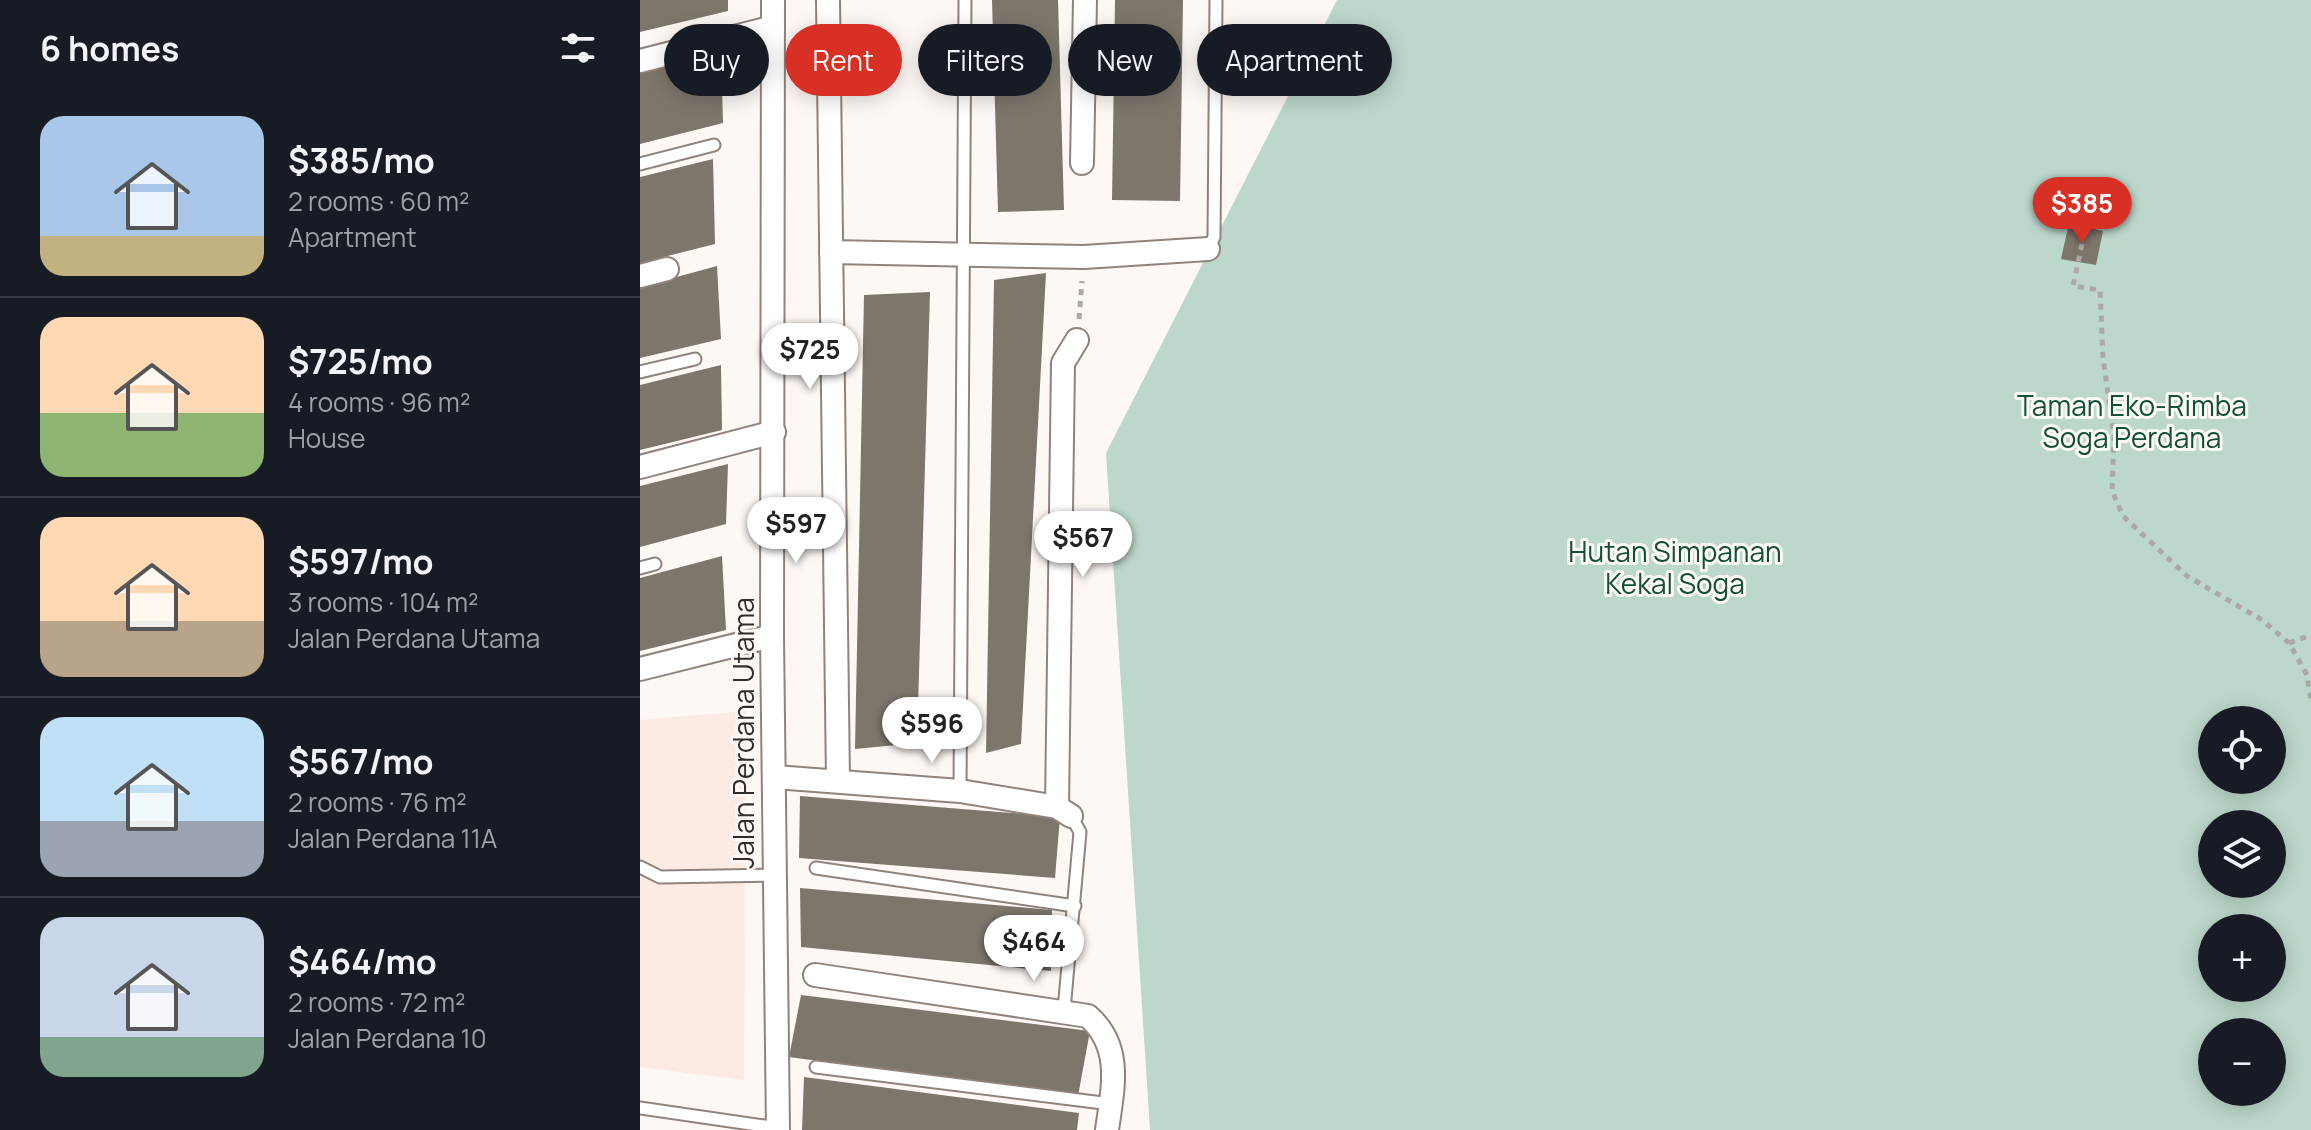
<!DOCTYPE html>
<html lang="en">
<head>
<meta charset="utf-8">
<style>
  body { margin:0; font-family:Manrope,sans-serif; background:#242831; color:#f1f3f6; height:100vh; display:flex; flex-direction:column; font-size:30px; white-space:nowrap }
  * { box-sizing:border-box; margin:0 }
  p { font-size:26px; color:#9ea1a6 }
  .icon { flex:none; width:44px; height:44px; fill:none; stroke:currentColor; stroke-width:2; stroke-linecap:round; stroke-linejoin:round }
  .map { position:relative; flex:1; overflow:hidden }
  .drawer { display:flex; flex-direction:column; background:#171b24; width:640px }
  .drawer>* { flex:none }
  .guide { position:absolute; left:24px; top:24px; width:760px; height:72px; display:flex; gap:16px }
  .buttons { position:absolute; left:1558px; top:706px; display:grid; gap:16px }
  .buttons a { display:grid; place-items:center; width:88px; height:88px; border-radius:50%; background:#171b24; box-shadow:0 4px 20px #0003; font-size:40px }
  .price { position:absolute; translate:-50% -68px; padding:0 18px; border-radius:28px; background:#fff; color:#222; font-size:26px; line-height:52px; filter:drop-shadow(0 2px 4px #0008) }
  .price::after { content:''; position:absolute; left:50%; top:48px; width:24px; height:18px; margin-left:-12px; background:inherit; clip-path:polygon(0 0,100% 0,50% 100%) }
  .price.active { background:#d93025; color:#fff }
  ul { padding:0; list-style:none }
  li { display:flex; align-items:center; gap:24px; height:200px; padding:0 40px }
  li+li { border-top:2px solid #363941 }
  li span { display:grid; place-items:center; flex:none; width:224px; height:160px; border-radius:24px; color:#555 }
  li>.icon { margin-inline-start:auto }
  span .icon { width:96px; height:96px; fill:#fffc; stroke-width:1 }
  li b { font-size:34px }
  h2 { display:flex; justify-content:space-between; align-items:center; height:96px; padding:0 40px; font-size:34px }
  .chip { padding:0 28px; border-radius:36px; background:#171b24; box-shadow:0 4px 20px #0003; font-size:28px; line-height:72px }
  .chip.active { background:#d93025; color:#fff }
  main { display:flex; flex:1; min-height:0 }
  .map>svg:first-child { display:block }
</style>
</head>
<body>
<main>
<section class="drawer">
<h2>6 homes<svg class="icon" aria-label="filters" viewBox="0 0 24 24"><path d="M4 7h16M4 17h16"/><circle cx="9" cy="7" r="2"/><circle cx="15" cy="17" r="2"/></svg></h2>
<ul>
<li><span style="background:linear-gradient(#a9c7e8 75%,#c2b280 0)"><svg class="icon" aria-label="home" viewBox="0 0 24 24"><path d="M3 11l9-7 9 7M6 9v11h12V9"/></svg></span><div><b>$385/mo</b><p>2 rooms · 60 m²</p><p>Apartment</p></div></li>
<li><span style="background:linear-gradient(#ffd9b3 60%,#8fb573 0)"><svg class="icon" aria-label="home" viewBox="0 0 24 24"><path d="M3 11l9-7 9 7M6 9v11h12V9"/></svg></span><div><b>$725/mo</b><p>4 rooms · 96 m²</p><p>House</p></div></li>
<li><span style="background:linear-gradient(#ffd9b3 65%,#b9a48a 0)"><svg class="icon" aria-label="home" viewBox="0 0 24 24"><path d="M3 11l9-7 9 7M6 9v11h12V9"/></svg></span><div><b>$597/mo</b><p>3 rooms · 104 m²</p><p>Jalan Perdana Utama</p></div></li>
<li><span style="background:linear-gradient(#bfe0f5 65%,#9aa5b1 0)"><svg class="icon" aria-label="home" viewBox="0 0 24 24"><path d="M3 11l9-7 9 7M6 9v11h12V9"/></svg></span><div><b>$567/mo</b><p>2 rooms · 76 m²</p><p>Jalan Perdana 11A</p></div></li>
<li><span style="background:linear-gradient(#c9d6e8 75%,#7fa58c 0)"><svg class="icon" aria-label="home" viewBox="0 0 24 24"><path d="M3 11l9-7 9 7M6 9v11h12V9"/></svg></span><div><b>$464/mo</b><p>2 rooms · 72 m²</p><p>Jalan Perdana 10</p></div></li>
</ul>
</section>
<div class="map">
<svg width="1671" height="1130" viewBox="0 0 1671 1130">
  <rect width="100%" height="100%" fill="#fef8f5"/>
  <path fill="#fdeae2" d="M106 711 104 1080 0 1067V720Z"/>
  <path fill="#bcd8ca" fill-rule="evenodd" d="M697 0H1671V1130H510L466 453ZM1572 720H1632V780H1572ZM1572 824H1632V884H1572ZM1572 928H1632V988H1572ZM1572 1032H1632V1092H1572Z"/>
  <g fill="#7d766b">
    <path d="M0 0H88V11L0 32Z"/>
    <path d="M352 0H418L424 210 358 212Z"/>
    <path d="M475 0H543L540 201 472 200Z"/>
    <path d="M81 53 83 123 0 144V73Z"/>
    <path d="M73 159 75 244 0 263V177Z"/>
    <path d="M1429 223 1463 231 1456 265 1421 259Z"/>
    <path d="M77 266 81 339 0 358V287Z"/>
    <path d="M406 273 381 744 346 753 354 280Z"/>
    <path d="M290 292 277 743 215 749 224 295Z"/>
    <path d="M81 365 82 430 0 450V385Z"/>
    <path d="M88 464 86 524 0 547V486Z"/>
    <path d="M82 556 86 630 0 651V578Z"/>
    <path d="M160 796 420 817 415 878 159 858Z"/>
    <path d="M160 888 412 910 411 971 161 947Z"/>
    <path d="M161 995 450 1031 438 1096 149 1057Z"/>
    <path d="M164 1077 439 1113 437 1130H162Z"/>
  </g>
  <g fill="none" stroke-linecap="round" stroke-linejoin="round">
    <defs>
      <g id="lane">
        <path d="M0 164 74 145"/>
        <path d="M568 249 574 237 576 0"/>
        <path d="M0 372 55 359"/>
        <path d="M0 568 15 564"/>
        <path d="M320 791 325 0"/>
        <path d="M0 867 20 877 135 875"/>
        <path d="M176 868 435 906"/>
        <path d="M424 1010 440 832 431 816"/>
        <path d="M176 1067 471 1104"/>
        <path d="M0 1108 138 1128"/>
      </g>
      <g id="street">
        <path d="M133 0 132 636 138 1130"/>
        <path d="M188 0 198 781"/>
        <path d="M0 61 133 27"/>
        <path d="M442 163 445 0"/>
        <path d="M191 252 444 257 568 249"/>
        <path d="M0 276 27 269"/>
        <path d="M0 467 134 432"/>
        <path d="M0 669 132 636"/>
        <path d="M135 777 320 791 417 807 431 816"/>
        <path d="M417 807 423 363 437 340"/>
        <path d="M175 975 448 1016C483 1047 473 1087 467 1130"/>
      </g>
    </defs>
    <use href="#lane" stroke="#90837c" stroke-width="15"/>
    <use href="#street" stroke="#90837c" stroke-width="26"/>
    <g stroke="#ada7a5" stroke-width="5" stroke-dasharray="6 6" stroke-linecap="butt">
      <path d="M1442 244 1433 286 1460 290 1463 358 1474 437 1472 491 1483 516 1547 576 1622 620 1649 643 1667 675 1671 701"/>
      <path d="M439 319 442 281"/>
      <path d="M1649 643 1671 635"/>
    </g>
    <use href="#lane" stroke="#fff" stroke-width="11"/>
    <use href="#street" stroke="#fff" stroke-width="22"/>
  </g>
  <g text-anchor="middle" stroke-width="6" stroke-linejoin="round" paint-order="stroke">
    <g font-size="28" fill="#105038" stroke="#fef8f5">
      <text x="1492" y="416">Taman Eko-Rimba<tspan x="1492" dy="32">Soga Perdana</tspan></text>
      <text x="1035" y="562">Hutan Simpanan<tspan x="1035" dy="32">Kekal Soga</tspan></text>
    </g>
    <g font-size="28" fill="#322c2a" stroke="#fef8f5">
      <text transform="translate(104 733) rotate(-90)" y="10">Jalan Perdana Utama</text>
    </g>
  </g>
</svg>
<div class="buttons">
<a><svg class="icon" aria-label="locate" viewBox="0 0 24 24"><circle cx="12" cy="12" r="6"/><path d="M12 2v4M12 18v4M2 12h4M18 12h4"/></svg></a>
<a><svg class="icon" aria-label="layers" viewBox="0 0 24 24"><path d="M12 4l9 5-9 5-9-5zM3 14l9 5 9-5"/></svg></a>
<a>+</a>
<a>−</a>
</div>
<b class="price active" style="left:1442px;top:245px">$385</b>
<b class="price" style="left:170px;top:391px">$725</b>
<b class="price" style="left:156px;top:565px">$597</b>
<b class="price" style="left:443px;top:579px">$567</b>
<b class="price" style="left:292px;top:765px">$596</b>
<b class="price" style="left:394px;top:983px">$464</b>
<div class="guide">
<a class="chip">Buy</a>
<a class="chip active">Rent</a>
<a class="chip">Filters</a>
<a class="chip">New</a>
<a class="chip">Apartment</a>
</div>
</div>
</main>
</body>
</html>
